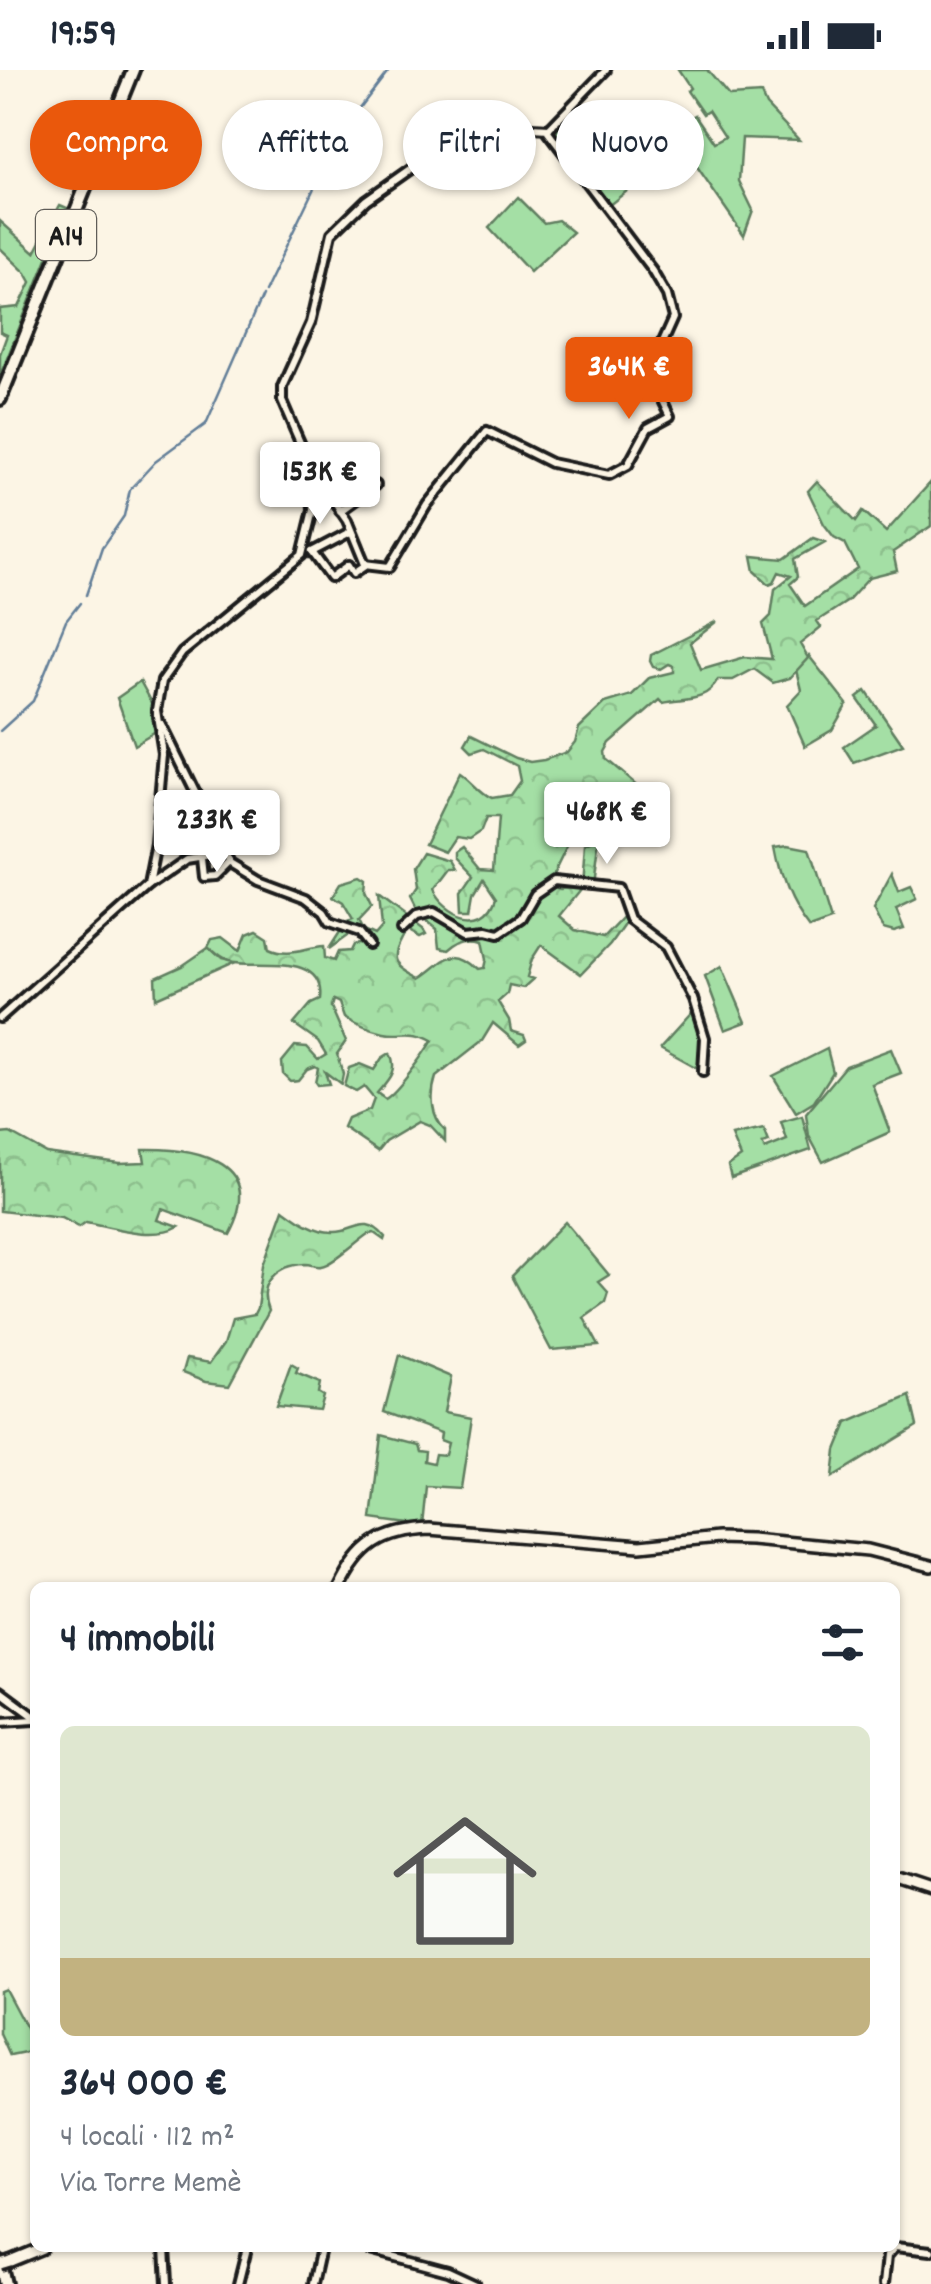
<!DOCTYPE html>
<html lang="it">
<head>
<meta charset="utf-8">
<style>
  body { margin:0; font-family:Dekko,sans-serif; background:#f6f6f7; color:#1f2937; height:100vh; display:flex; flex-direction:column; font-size:38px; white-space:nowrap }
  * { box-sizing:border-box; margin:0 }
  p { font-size:32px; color:#747a83 }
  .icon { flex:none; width:55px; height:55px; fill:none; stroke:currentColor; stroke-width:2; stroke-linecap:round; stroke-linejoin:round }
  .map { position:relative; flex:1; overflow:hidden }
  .side { position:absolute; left:30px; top:1512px; width:870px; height:670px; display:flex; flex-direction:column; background:#fff; border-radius:15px; box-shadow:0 2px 8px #0004 }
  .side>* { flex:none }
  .hud { position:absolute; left:30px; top:30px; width:872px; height:90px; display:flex; gap:20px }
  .price { position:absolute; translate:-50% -85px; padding:0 22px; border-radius:10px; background:#fff; color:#222; font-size:32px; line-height:65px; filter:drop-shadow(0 2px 5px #0008) }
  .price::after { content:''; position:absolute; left:50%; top:60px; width:30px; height:22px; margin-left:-15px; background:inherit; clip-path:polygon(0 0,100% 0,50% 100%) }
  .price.current { background:#ea580c; color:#fff }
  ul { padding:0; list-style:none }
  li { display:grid; align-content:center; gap:20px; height:530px; padding:0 30px }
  li span { display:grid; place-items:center; height:310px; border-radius:15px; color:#555 }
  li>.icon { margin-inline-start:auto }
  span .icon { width:180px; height:180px; fill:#fffc; stroke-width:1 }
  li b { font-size:42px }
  h2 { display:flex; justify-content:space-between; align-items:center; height:120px; padding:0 30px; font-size:42px }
  .pill { padding:0 35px; border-radius:45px; background:#fff; box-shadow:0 2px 8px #0004; font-size:35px; line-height:90px }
  .pill.current { background:#ea580c; color:#fff }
  .status { display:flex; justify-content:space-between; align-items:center; height:70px; padding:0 50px; background:#fff; direction:ltr }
  .status svg { height:28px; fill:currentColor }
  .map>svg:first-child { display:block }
</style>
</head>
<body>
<div class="status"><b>19:59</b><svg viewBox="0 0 49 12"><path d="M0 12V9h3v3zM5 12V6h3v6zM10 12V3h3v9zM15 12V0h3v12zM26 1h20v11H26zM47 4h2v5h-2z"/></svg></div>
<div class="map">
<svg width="931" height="2214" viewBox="0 0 931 2214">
  <defs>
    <pattern id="forest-crowns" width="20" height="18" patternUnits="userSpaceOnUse" patternTransform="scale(2.5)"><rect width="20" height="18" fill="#a4dfa5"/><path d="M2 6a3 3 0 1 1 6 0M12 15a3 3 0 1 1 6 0" fill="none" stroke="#8dbf8d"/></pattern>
  </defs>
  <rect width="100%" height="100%" fill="#fcf5e5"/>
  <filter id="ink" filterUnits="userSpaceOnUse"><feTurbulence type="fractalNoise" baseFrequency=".01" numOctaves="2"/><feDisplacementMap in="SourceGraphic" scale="20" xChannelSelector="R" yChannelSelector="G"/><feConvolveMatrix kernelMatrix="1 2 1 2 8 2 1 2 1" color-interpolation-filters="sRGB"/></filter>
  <g filter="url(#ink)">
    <g fill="#a4dfa5" stroke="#607e60" stroke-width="2.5">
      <path d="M678 0H707L729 26 761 24 766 35 799 70 742 68 739 111 753 140 744 165 671 60 695 45 714 73 725 67 708 41 703 44 687 21 690 18Z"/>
      <path d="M572 45 606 86 631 63 649 87 654 83 660 95 608 136 553 65Z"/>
      <path d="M518 127 544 153 558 150 573 162 530 202 489 158Z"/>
      <path d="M60 135 67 138 0 306V284L7 265 0 262V239L19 237 31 212 26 203 0 178V151L35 182Z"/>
      <path d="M809 586 847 634 832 660 805 676 787 635 801 620 796 600Z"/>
      <path d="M140 612 156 641 159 661 134 676 117 628Z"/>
      <path d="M866 621 903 675 854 693 844 677 876 655 857 628Z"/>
      <path d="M788 775 809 779 831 850 809 858C789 832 781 809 775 777Z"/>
      <path d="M892 804 899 822 911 817 917 829 896 839 904 859 894 862 883 859 873 839Z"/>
      <path d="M208 878 221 890 235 893 156 928 155 908 182 896Z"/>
      <path d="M722 896 746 952 725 960 705 906Z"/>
      <path d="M696 938 705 972 700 1000 660 978Z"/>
      <path d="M827 979 833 1002 814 1032 796 1043 773 1006Z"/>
      <path d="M891 979 901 1003 872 1014 890 1062 823 1092 809 1066 806 1044 846 996Z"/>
      <path d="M802 1046 811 1080 731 1108 728 1096 741 1087 732 1066 764 1059 769 1072 762 1074 765 1079 787 1070 781 1052Z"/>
      <path d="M565 1152 609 1205 598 1212 608 1223 605 1233 584 1248 599 1276 551 1280 512 1206Z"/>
      <path d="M399 1285 451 1307 444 1342 471 1347 460 1418 426 1416 422 1456 371 1449 381 1365 415 1374 417 1380 425 1381 424 1391 433 1393 435 1384 445 1385 448 1373 440 1370 441 1363 384 1342Z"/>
      <path d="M291 1294 298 1298 296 1303 320 1313 318 1323 323 1326 319 1340 276 1336Z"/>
      <path d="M910 1326 917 1356 833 1407 836 1380 847 1353Z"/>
      <path d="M5 1919 35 1975V1981L10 1986 0 1964V1921Z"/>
    </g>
    <g fill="url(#forest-crowns)" stroke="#607e60" stroke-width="2.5">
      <path d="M817 411 856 451 863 441 886 462 931 412V456L893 482 897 501 869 508 848 531 817 551 821 557 800 574 808 588 790 608 773 613 754 599 733 610H718C706 632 685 627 663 632L660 629 610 673 605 682 606 689 639 717 633 723 621 725 609 768 601 765 602 746 588 734 581 737 574 759 579 770 571 768 553 805 552 816 560 819 582 817 585 775 599 768 593 816 580 820 559 846 575 860 603 867 623 846 621 826 628 848 610 874 581 904 541 875 532 889 527 907 533 909 523 918 509 915 507 924 498 932 509 950 511 961 524 965 526 970 519 975 493 953 482 971 436 1007C430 1025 431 1046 445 1060V1071L430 1055 420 1051 386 1071 378 1081 344 1058 348 1049 370 1040 374 1029 364 1017 356 1022 344 1016 349 998 360 994 374 1000 382 988 390 983C399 1001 387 1011 377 1023L385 1029C396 1024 427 981 433 970 412 958 403 967 384 963 371 960 356 954 344 947L339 933 333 930 331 937 346 971 337 984 343 1004 341 1014 325 1002 329 1014 317 1015 315 1012 318 998 315 996 307 999 298 1010 290 1011 283 1004 282 992 295 976 307 977 318 989 326 984 318 971 294 954 311 934 320 930C326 880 255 899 228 892 219 889 214 883 208 878L212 870 223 868 240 881 247 864 257 860 268 867 270 878C289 887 305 877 324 876L325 888 334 891 338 882 350 881 353 875 365 873 360 865 348 860 347 866 329 879 340 862 339 854 353 849 343 832 333 826 341 813 361 807 367 811 366 823 372 836 359 850 364 860 375 865 382 857 379 826 423 859 426 864 420 867 407 860C393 887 387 892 420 908 442 895 452 871 480 899L485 898 487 889 483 870C470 866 458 871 448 880L439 878 437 859 417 843 410 829 416 820 413 799 423 783 450 791 455 800H448L433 820C444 844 484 864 496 827L484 809 475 824 472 841H463L462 823 473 807 455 788V782L462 777 480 799 494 800 498 748H486L481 761 469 769 455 767 445 782 425 774 460 702C472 710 480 723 492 728L510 725 520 711 517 696 484 679 472 683 465 676 471 666 516 688 530 692 544 690 567 682 575 672 579 658 605 633 632 625 649 608 674 602V596L669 594 661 599 653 597 650 591 651 585 718 551 690 573 701 600 745 587 772 589 763 554 771 546 775 519 791 506 779 502 774 512 769 514 755 501 752 486 784 489 813 468 825 472 795 489 798 507 790 514 805 536 858 499 845 473 834 467 824 454 808 421Z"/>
      <path d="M10 1063 46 1083 120 1093 145 1092 143 1079C198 1078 266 1093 228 1163L163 1139 159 1150 179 1157C155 1171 112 1157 86 1152L79 1157 62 1148 0 1141V1064Z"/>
      <path d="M284 1139C299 1150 316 1163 334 1162 355 1162 365 1143 385 1167L384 1170 374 1163 368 1164C357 1171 332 1195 321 1196 316 1197 311 1194 305 1194 278 1195 258 1213 269 1241L230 1314 206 1311 183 1302 187 1288 211 1292 226 1271 233 1248 255 1244 258 1238 264 1194Z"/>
    </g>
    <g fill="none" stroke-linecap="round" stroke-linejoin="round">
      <g stroke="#627e98" stroke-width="2.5">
        <path d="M264 222 340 64 389 0"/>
        <path d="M86 525 102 478 124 446 130 419 156 391 206 354 262 226"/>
        <path d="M0 661 33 631 66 551 80 533"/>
      </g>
      <defs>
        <g id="minor">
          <path d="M314 402 347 450 365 494 390 497 427 435 487 361 551 393 609 405 628 395 648 358 670 346 651 307 660 292V277L673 248 667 225 653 201 548 62 549 59"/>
          <path d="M340 441 376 415"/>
          <path d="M312 482 331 508 349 495 354 503 367 494"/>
          <path d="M312 482 350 462"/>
          <path d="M162 655 230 793 258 810 306 828 324 842 330 852 359 862 369 875"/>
          <path d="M206 748 200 769 204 807 215 806 229 792"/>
          <path d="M148 816 187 789 223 783"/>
          <path d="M402 860 417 846 434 842 468 862 487 860 499 863 521 848 535 824 554 811 618 818 629 849 666 877 693 929 705 968 703 1002"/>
          <path d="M0 948 148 816 156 775 164 685 157 641 162 611 182 583 302 485 313 440 311 398 282 331V317L311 253 332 163 366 130 451 70 498 56 549 59 606 0"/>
          <path d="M0 1621 35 1647"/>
          <path d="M0 1652 35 1650"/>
          <path d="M895 2177 931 2181"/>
          <path d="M164 2178 166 2214"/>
          <path d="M362 2178 448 2201 476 2214"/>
          <path d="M238 2214 247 2178"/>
          <path d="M313 2214 321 2178"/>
          <path d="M884 2214 887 2186 894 2178"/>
        </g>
        <g id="major">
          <path d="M340 1518C360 1476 382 1461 429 1459L640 1476 717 1468 751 1469 868 1480 931 1496"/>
          <path d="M895 1808 931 1820"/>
          <path d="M10 2191 42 2178"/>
        </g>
        <g id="highway">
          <path d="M0 329 133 0"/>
          <path d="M0 2192 5 2214"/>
        </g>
      </defs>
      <use href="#minor" stroke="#1c1c1c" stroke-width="14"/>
      <use href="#major" stroke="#1c1c1c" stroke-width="16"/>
      <use href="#highway" stroke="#1c1c1c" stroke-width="18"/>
      <use href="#minor" stroke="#fcf5e5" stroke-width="6"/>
      <use href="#major" stroke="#fcf5e5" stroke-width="9"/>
      <use href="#highway" stroke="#fcf5e5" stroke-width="10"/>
      <defs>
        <path id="major-bridge" d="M0 2194 10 2191"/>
      </defs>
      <use href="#major-bridge" stroke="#1c1c1c" stroke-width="16" stroke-linecap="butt"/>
      <use href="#major-bridge" stroke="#fcf5e5" stroke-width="9"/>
    </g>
  </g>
  <g text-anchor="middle" stroke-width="8" stroke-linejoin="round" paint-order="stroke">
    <rect fill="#fcf5e5" stroke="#5f5d58" stroke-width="2.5" x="36" y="140" width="60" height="50" rx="8"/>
    <g font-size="30" font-weight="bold" fill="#1c1c1c">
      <text x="66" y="175">A14</text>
    </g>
  </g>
</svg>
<b class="price current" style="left:629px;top:352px">364K €</b>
<b class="price" style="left:320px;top:457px">153K €</b>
<b class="price" style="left:607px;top:797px">468K €</b>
<b class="price" style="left:217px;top:805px">233K €</b>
<div class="hud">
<a class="pill current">Compra</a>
<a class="pill">Affitta</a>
<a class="pill">Filtri</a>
<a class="pill">Nuovo</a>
</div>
<section class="side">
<h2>4 immobili<svg class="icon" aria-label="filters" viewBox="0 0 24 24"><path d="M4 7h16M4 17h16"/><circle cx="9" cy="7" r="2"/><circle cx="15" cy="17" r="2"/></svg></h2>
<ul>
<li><span style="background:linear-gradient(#dfe7d0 75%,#c2b280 0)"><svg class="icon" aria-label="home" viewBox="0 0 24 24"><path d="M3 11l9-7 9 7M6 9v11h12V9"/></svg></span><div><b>364 000 €</b><p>4 locali · 112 m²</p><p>Via Torre Memè</p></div></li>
</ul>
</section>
</div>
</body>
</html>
